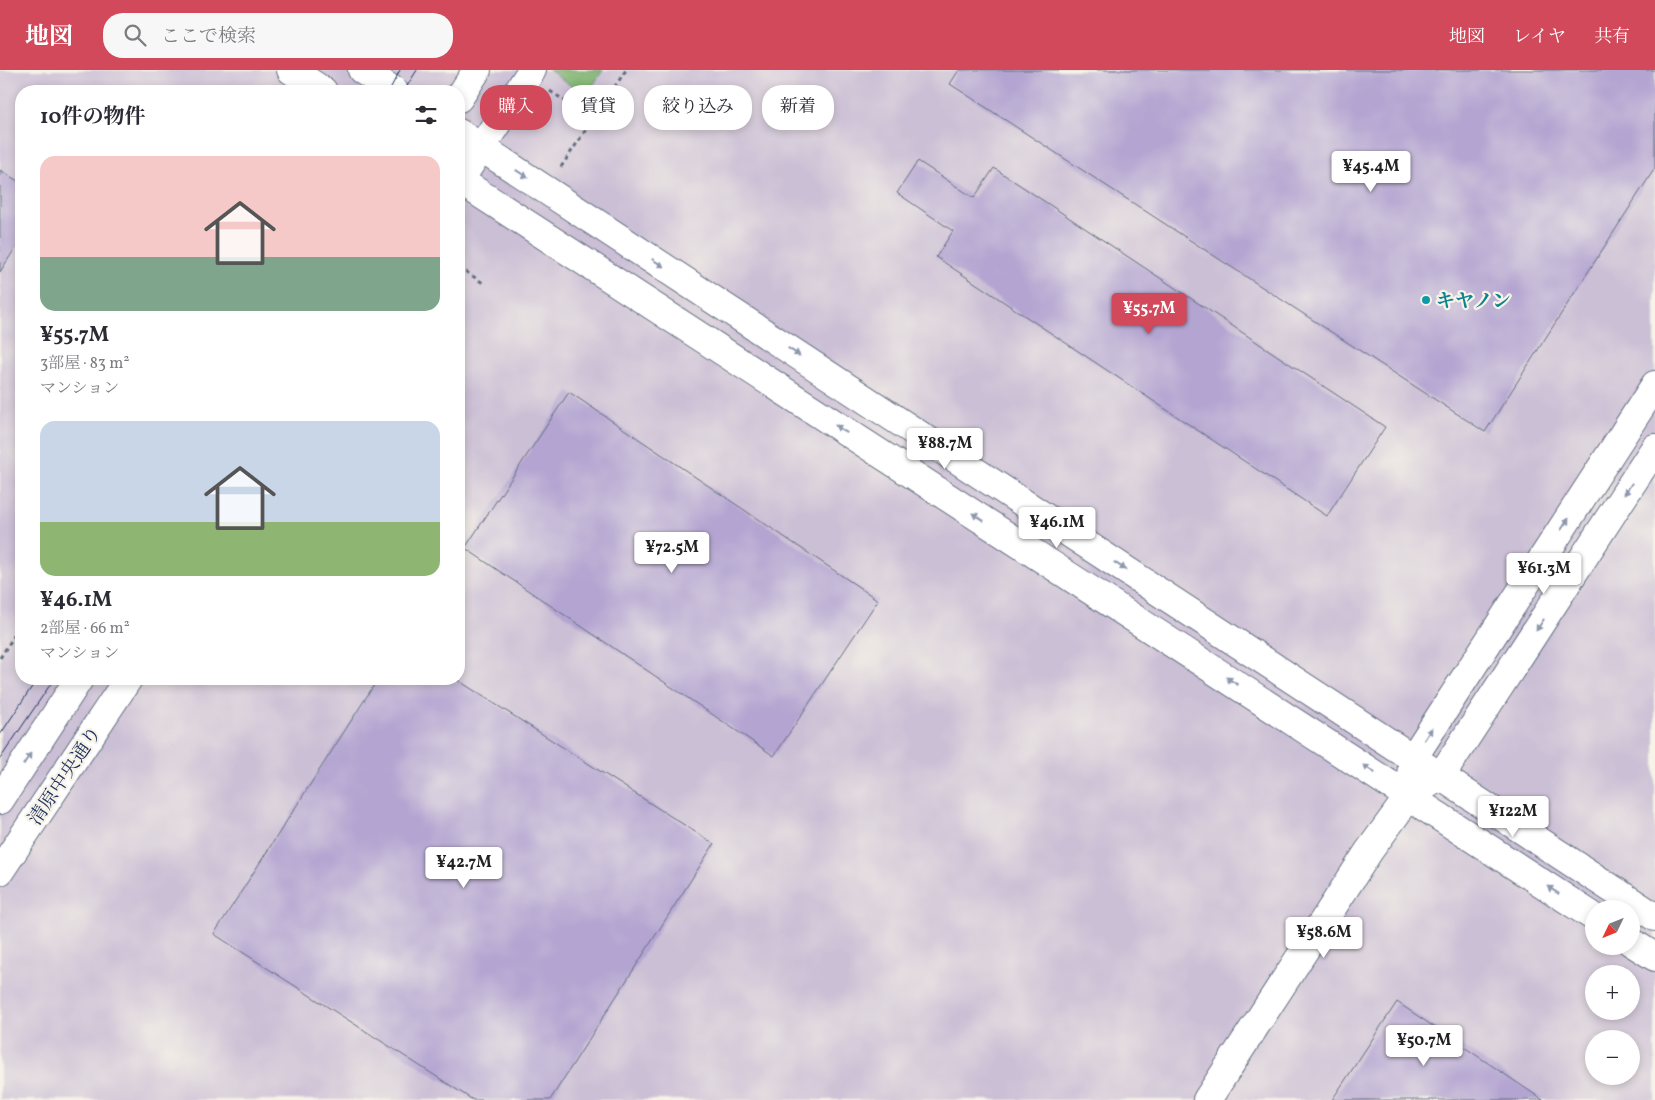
<!DOCTYPE html>
<html lang="ja">
<head>
<meta charset="utf-8">
<style>
  body { margin:0; font-family:Vollkorn,"Noto Serif JP",serif; background:#f7f7f7; color:#2b2b33; height:100vh; display:flex; flex-direction:column; font-size:19px; white-space:nowrap }
  * { box-sizing:border-box; margin:0 }
  p { font-size:16px; color:#7c7c81 }
  .icon { flex:none; width:28px; height:28px; fill:none; stroke:currentColor; stroke-width:2; stroke-linecap:round; stroke-linejoin:round }
  .map { position:relative; flex:1; overflow:hidden }
  .sheet { position:absolute; left:15px; top:15px; width:450px; height:600px; display:flex; flex-direction:column; background:#fff; border-radius:20px; box-shadow:0 2px 8px #0003 }
  .sheet>* { flex:none }
  .top-card { position:absolute; left:480px; top:15px; width:475px; height:45px; display:flex; gap:10px }
  .needle { width:32px; rotate:227deg }
  .fabs { position:absolute; left:1585px; top:830px; display:grid; gap:10px }
  .fabs a { display:grid; place-items:center; width:55px; height:55px; border-radius:50%; background:#fff; box-shadow:0 2px 8px #0003; font-size:25px }
  .price { position:absolute; translate:-50% -42px; padding:0 11px; border-radius:5px; background:#fff; color:#222; font-size:16px; line-height:32px; filter:drop-shadow(0 1px 2px #0008) }
  .price::after { content:''; position:absolute; left:50%; top:30px; width:15px; height:11px; margin-left:-8px; background:inherit; clip-path:polygon(0 0,100% 0,50% 100%) }
  .price.current { background:#d1495b; color:#fff }
  ul { padding:0; list-style:none }
  li { display:grid; align-content:center; gap:10px; height:265px; padding:0 25px }
  li span { display:grid; place-items:center; height:155px; border-radius:15px; color:#555 }
  li>.icon { margin-inline-start:auto }
  span .icon { width:90px; height:90px; fill:#fffc; stroke-width:1 }
  li b { font-size:21px }
  h2 { display:flex; justify-content:space-between; align-items:center; height:60px; padding:0 25px; font-size:21px }
  .tag { padding:0 18px; border-radius:20px; background:#fff; box-shadow:0 2px 8px #0003; font-size:18px; line-height:45px }
  .tag.current { background:#d1495b; color:#fff }
  header { display:flex; align-items:center; gap:30px; box-sizing:border-box; height:70px; padding:0 25px; background:#d1495b; color:#fff }
  header strong { font-size:24px }
  nav { display:flex; gap:28px; margin-inline-start:auto; font-size:18px }
  .search { width:350px; height:45px; background:#f7f7f7; display:flex; align-items:center; gap:12px; box-sizing:border-box; padding:0 18px; border-radius:20px; color:#7c7c81; font-size:19px }
  .map>svg:first-child { display:block }
</style>
</head>
<body>
<header>
<strong>地図</strong>
<div class="search"><svg class="icon" aria-label="search" viewBox="0 0 24 24"><circle cx="10" cy="10" r="6"/><path d="M15 15l6 6"/></svg>ここで検索</div>
<nav><a>地図</a><a>レイヤ</a><a>共有</a></nav>
</header>
<div class="map">
<svg width="1655" height="1030" viewBox="0 0 1655 1030">
  <rect width="100%" height="100%" fill="#f7f3e8"/>
  <filter id="ink" filterUnits="userSpaceOnUse"><feTurbulence type="fractalNoise" baseFrequency=".02" numOctaves="2"/><feDisplacementMap in="SourceGraphic" scale="10" xChannelSelector="R" yChannelSelector="G"/><feConvolveMatrix kernelMatrix="1 2 1 2 8 2 1 2 1" color-interpolation-filters="sRGB"/></filter>
  <filter id="wash" filterUnits="userSpaceOnUse"><feTurbulence type="fractalNoise" baseFrequency=".0096" numOctaves="4" result="noise"/><feDisplacementMap in="SourceGraphic" scale="20" xChannelSelector="R" yChannelSelector="G"/><feGaussianBlur stdDeviation="1.12" result="paint"/><feColorMatrix in="noise" values="0 0 0 0 0 0 0 0 0 0 0 0 0 0 0 0 0 1.4 0 .05"/><feComposite in="paint" operator="in"/></filter>
  <g filter="url(#wash)">
    <rect width="100%" height="100%" fill="#ece2c2"/>
    <path fill="#cbbfd5" fill-rule="evenodd" d="M0 0H1655V1030H0ZM21 21H459V609H21ZM1594 839H1631V876H1594ZM1594 904H1631V941H1594ZM1594 969H1631V1006H1594Z"/>
    <path fill="#7fb470" stroke="#4d7267" d="M549 0H603L586 26Z"/>
    <g id="blocks">
      <g fill="#b3a4d1">
        <path d="M959 0H1655V98L1485 362 950 14Z"/>
        <path d="M918 91 974 128 994 98 1385 357 1327 446 936 187 953 161 897 123Z"/>
        <path d="M0 100 21 113V169L0 202Z"/>
        <path d="M569 322 878 530 774 686 465 478Z"/>
        <path d="M378 609H456L714 774 550 1030H473L214 864Z"/>
        <path d="M1397 932 1543 1030H1332Z"/>
      </g>
    </g>
  </g>
  <g filter="url(#ink)">
    <use href="#blocks" fill-opacity="0" stroke="#646e81" stroke-width="1"/>
    <g fill="none" stroke-linecap="round" stroke-linejoin="round">
      <defs>
        <g id="secondary">
          <path d="M291 0 323 21"/>
          <path d="M362 0 394 21"/>
          <path d="M459 28 477 0"/>
          <path d="M459 63 1655 847"/>
          <path d="M459 110 1594 847"/>
          <path d="M459 111 532 0"/>
          <path d="M1411 706 1413 688 1655 315"/>
          <path d="M0 730 79 609"/>
          <path d="M0 801 128 609"/>
          <path d="M1631 872 1655 887"/>
          <path d="M1207 1030 1369 781 1410 725 1441 706 1655 378"/>
        </g>
      </defs>
      <use href="#secondary" stroke="#646e81" stroke-width="30"/>
      <g stroke="#646e81" stroke-width="3" stroke-dasharray="4 4" stroke-linecap="butt">
        <path d="M550 21 594 50"/>
        <path d="M561 97 626 0"/>
        <path d="M459 197 483 213"/>
        <path d="M0 588 21 555"/>
      </g>
      <use href="#secondary" stroke="#fff" stroke-width="28"/>
      <g stroke="#1b2f5e" stroke-width="1">
        <path d="M389 21 400 0"/>
        <path d="M404 21 417 0"/>
        <path d="M0 665 37 609"/>
        <path d="M0 689 54 609"/>
      </g>
    </g>
    <defs><path id="oneway-solid" d="M-6-.8H1V-3.2L6.5 0L1 3.2V.8H-6Z" transform="scale(1.25)"/></defs>
    <g fill="#8d97ae">
      <use href="#oneway-solid" transform="translate(522 104) rotate(33)"/>
      <use href="#oneway-solid" transform="translate(658 193) rotate(33)"/>
      <use href="#oneway-solid" transform="translate(794 282) rotate(33)"/>
      <use href="#oneway-solid" transform="translate(841 359) rotate(-147)"/>
      <use href="#oneway-solid" transform="translate(1628 419) rotate(123)"/>
      <use href="#oneway-solid" transform="translate(978 447) rotate(-147)"/>
      <use href="#oneway-solid" transform="translate(1565 454) rotate(-57)"/>
      <use href="#oneway-solid" transform="translate(1120 496) rotate(33)"/>
      <use href="#oneway-solid" transform="translate(1540 555) rotate(123)"/>
      <use href="#oneway-solid" transform="translate(1232 611) rotate(-147)"/>
      <use href="#oneway-solid" transform="translate(1428 664) rotate(-57)"/>
      <use href="#oneway-solid" transform="translate(27 689) rotate(-57)"/>
      <use href="#oneway-solid" transform="translate(1369 699) rotate(-147)"/>
      <use href="#oneway-solid" transform="translate(1553 820) rotate(-147)"/>
    </g>
  </g>
  <circle fill="#0f9aa8" stroke="#f7f3e8" stroke-width="2" cx="1426" cy="230" r="5"/>
  <g text-anchor="middle" stroke-width="4.5" stroke-linejoin="round" paint-order="stroke">
    <g font-size="19" font-weight="bold" fill="#0d838f" stroke="#f7f3e8" text-anchor="start">
      <text x="1436" y="237">キヤノン</text>
    </g>
    <g font-size="19" fill="#1b2f5e" stroke="#f7f3e8">
      <text transform="translate(64 705) rotate(-56)" y="7">清原中央通り</text>
    </g>
  </g>
</svg>
<div class="fabs">
<a><svg class="needle" viewBox="-14 -14 28 28"><path d="M0-13l5 13h-10z" fill="#e53935"/><path d="M0 13l5-13h-10z" fill="#7c7c81"/></svg></a>
<a>+</a>
<a>−</a>
</div>
<b class="price" style="left:1371px;top:123px">¥45.4M</b>
<b class="price current" style="left:1149px;top:265px">¥55.7M</b>
<b class="price" style="left:945px;top:400px">¥88.7M</b>
<b class="price" style="left:1057px;top:479px">¥46.1M</b>
<b class="price" style="left:672px;top:504px">¥72.5M</b>
<b class="price" style="left:1544px;top:525px">¥61.3M</b>
<b class="price" style="left:1513px;top:768px">¥122M</b>
<b class="price" style="left:464px;top:819px">¥42.7M</b>
<b class="price" style="left:1324px;top:889px">¥58.6M</b>
<b class="price" style="left:1424px;top:997px">¥50.7M</b>
<div class="top-card">
<a class="tag current">購入</a>
<a class="tag">賃貸</a>
<a class="tag">絞り込み</a>
<a class="tag">新着</a>
</div>
<section class="sheet">
<h2>10件の物件<svg class="icon" aria-label="filters" viewBox="0 0 24 24"><path d="M4 7h16M4 17h16"/><circle cx="9" cy="7" r="2"/><circle cx="15" cy="17" r="2"/></svg></h2>
<ul>
<li><span style="background:linear-gradient(#f6c9c9 65%,#7fa58c 0)"><svg class="icon" aria-label="home" viewBox="0 0 24 24"><path d="M3 11l9-7 9 7M6 9v11h12V9"/></svg></span><div><b>¥55.7M</b><p>3部屋 · 83 m²</p><p>マンション</p></div></li>
<li><span style="background:linear-gradient(#c9d6e8 65%,#8fb573 0)"><svg class="icon" aria-label="home" viewBox="0 0 24 24"><path d="M3 11l9-7 9 7M6 9v11h12V9"/></svg></span><div><b>¥46.1M</b><p>2部屋 · 66 m²</p><p>マンション</p></div></li>
</ul>
</section>
</div>
</body>
</html>
